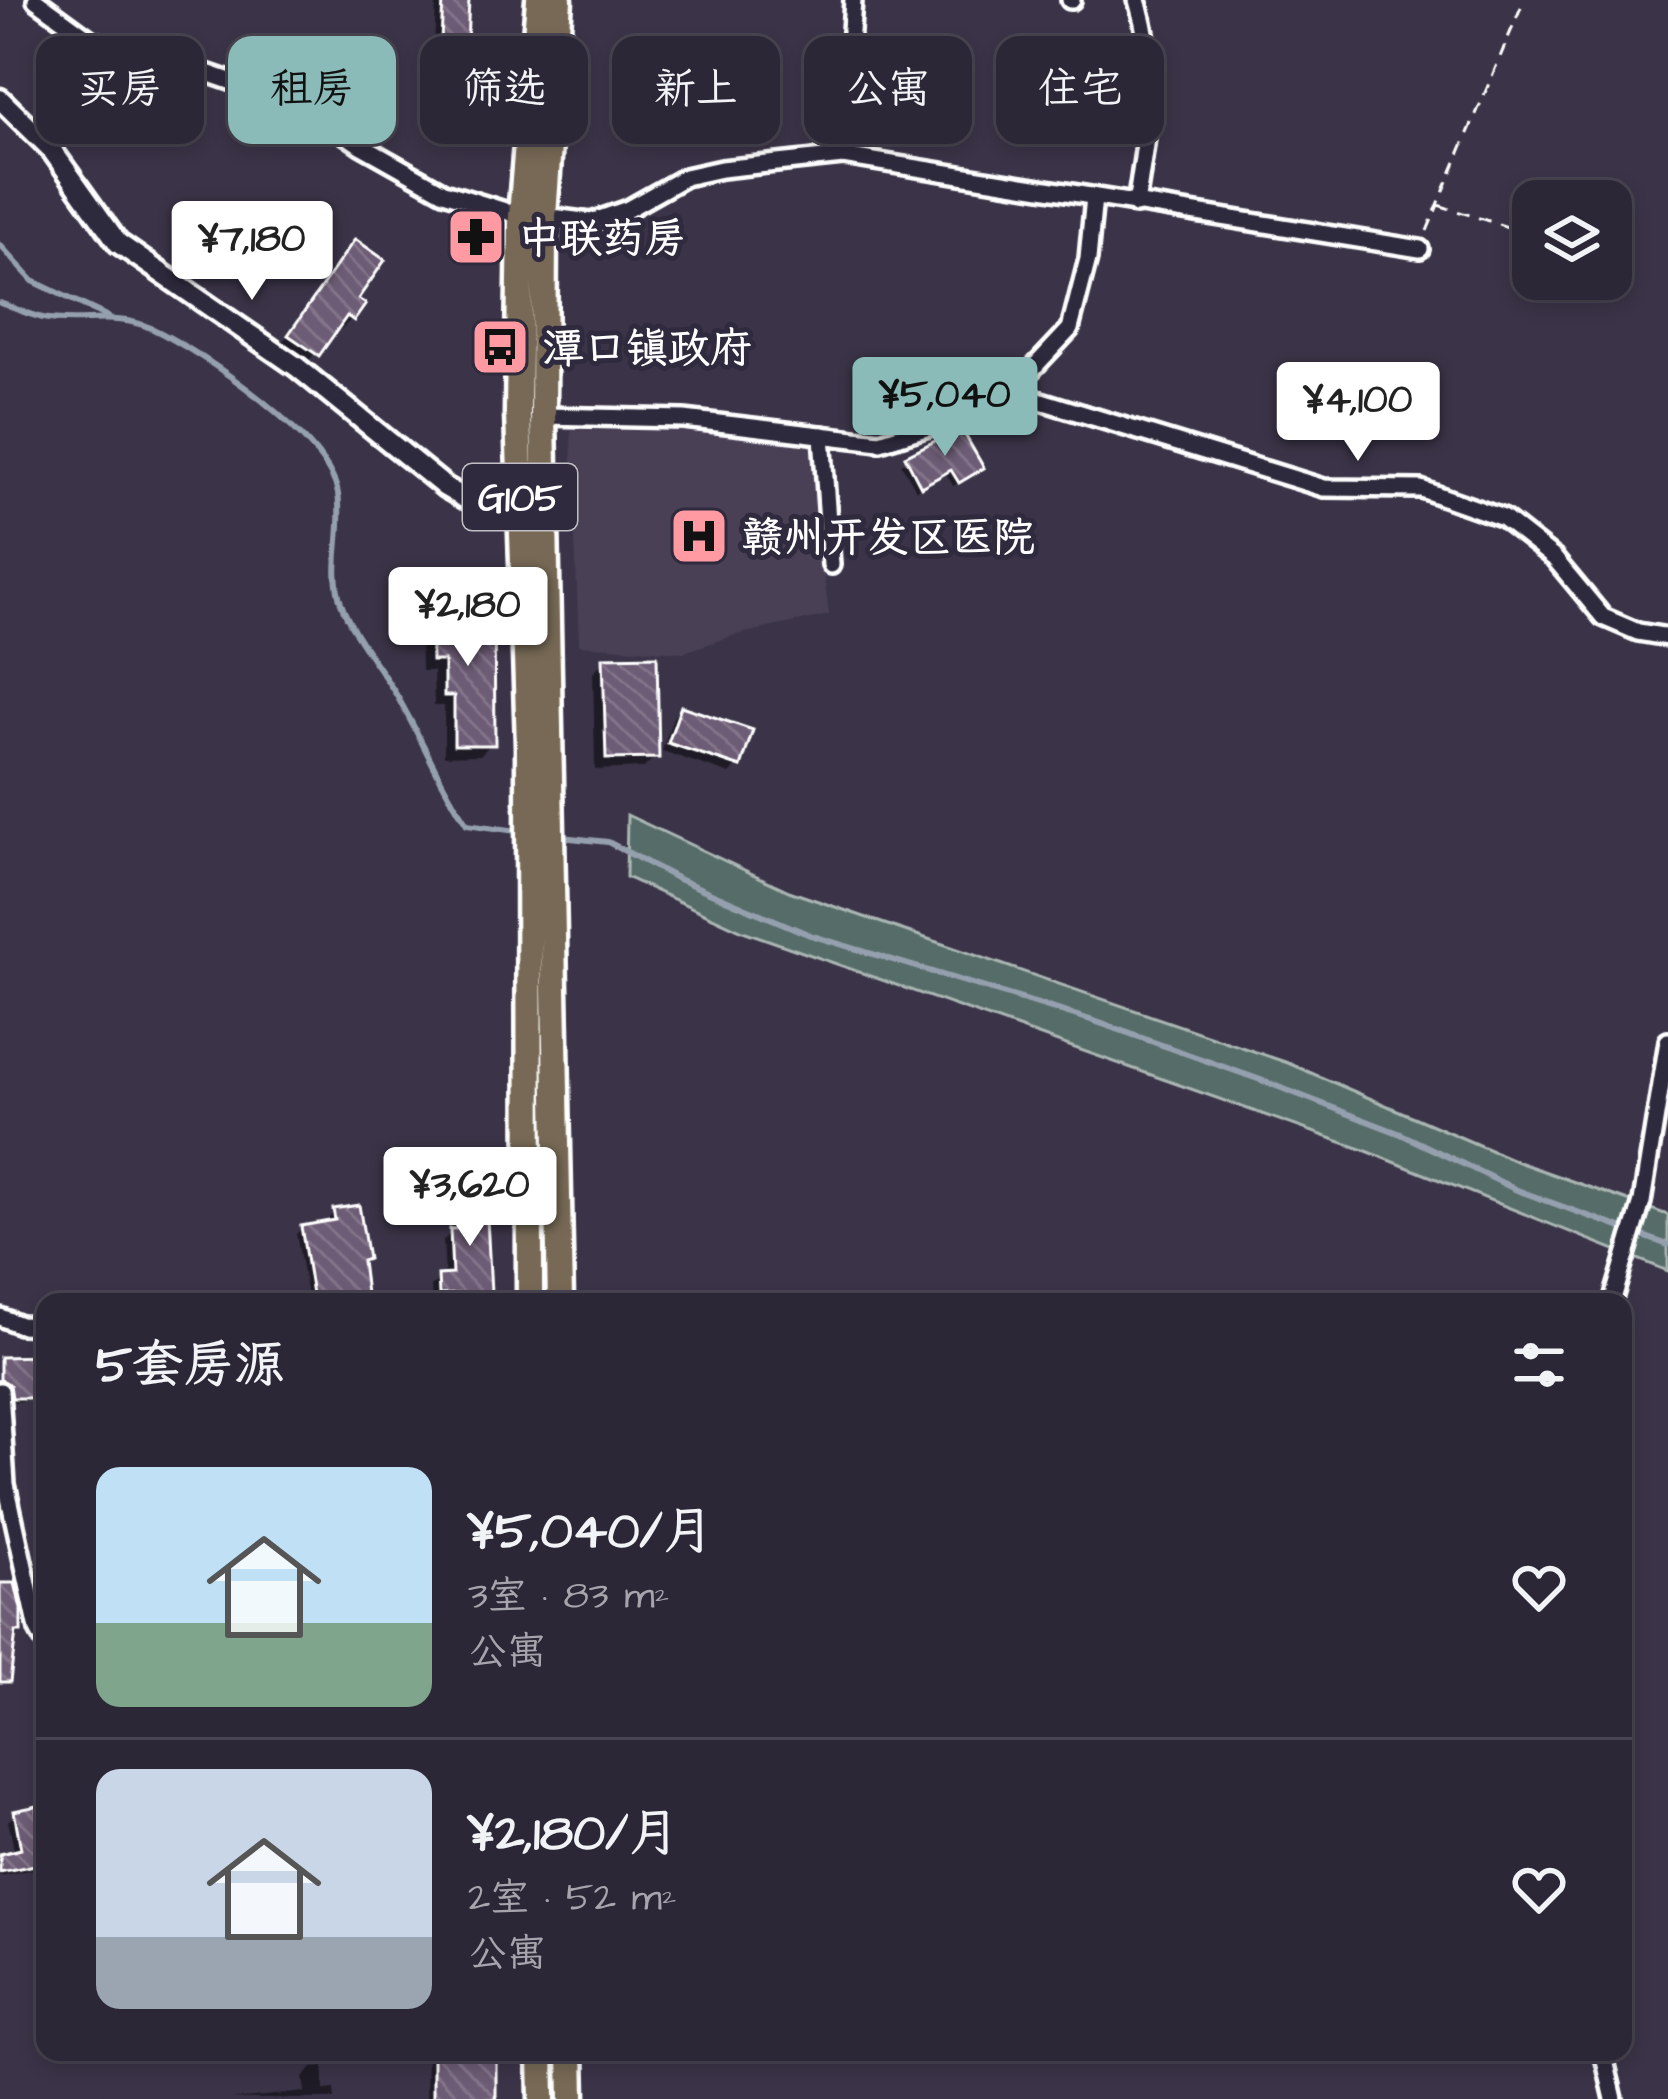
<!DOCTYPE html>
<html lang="zh">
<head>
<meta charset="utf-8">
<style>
  body { margin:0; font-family:"Architects Daughter","LXGW WenKai TC",sans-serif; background:#383342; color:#f1f3f6; height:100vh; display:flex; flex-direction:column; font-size:45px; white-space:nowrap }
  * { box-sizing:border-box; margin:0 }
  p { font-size:39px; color:#a6a5ad }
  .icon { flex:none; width:66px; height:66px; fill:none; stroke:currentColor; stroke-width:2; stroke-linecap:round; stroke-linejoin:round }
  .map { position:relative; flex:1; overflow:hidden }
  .sheet { position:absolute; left:36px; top:1293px; width:1596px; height:768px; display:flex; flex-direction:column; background:#2c2736; border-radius:24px; box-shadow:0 6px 18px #0003,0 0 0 3px #484451 }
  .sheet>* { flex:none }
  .banner { position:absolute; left:36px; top:36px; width:1596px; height:108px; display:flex; gap:24px }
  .fabs { position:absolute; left:1512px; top:180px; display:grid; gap:24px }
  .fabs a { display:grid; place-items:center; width:120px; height:120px; border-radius:24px; background:#2c2736; box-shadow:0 6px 18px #0003,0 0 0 3px #484451; font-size:60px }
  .price { position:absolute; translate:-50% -102px; padding:0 27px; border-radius:12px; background:#fff; color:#222; font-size:39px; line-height:78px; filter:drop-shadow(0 3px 6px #0008) }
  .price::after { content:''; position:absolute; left:50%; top:72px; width:36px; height:27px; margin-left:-18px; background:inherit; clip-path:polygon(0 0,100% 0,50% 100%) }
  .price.on { background:#8bbbb9; color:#111 }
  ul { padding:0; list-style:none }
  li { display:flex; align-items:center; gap:36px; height:300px; padding:0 60px }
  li+li { border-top:3px solid #484451 }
  li span { display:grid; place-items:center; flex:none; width:336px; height:240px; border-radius:24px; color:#555 }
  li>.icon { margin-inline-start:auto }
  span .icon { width:144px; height:144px; fill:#fffc; stroke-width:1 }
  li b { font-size:51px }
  h2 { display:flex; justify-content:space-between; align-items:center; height:144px; padding:0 60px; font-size:51px }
  .pill { padding:0 42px; border-radius:24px; background:#2c2736; box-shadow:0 6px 18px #0003,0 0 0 3px #484451; font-size:42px; line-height:108px }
  .pill.on { background:#8bbbb9; color:#111 }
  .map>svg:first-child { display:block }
</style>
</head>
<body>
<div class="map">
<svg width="1668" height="2099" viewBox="0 0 1668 2099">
  <defs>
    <pattern id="building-back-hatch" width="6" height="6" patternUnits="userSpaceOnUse" patternTransform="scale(3)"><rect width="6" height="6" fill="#6d5b75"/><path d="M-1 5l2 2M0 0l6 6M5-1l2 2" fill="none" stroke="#83748a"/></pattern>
  </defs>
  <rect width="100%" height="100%" fill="#3b3448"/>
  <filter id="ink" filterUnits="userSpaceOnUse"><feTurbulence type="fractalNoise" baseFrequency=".00833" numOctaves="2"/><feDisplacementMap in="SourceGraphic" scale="24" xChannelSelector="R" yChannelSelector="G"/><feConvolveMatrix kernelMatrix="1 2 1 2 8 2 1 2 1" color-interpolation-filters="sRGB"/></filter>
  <g filter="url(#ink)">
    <path fill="#4a4056" d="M571 430 707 431 811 442 819 447 823 568 829 615 735 635 684 652 579 645Z"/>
    <path fill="#566c67" stroke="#aab6b3" stroke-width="3" d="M627 815 789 891 1288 1063 1518 1162 1668 1215V1271L1364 1150 743 931 626 877Z"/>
    <g fill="#0007">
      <path d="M436 0H466L464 41 456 49H434Z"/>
      <path d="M355 243 352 319 340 330 335 327 305 366 279 347Z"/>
      <path d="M960 432 976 473 953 486 946 473 916 490 901 464Z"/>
      <path d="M432 610 492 743 480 755 444 756V706H434L433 671H421L420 622Z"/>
      <path d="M605 660 656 756 644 768 595 770 593 672Z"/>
      <path d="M681 709 738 765 730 774 662 751 673 717Z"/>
      <path d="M466 1186 488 1291 479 1299 432 1302 431 1286 445 1278 443 1241 451 1232H460L457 1195Z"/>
      <path d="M334 1212 365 1258 359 1264 364 1298 371 1297V1302H308L296 1234 302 1228 330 1224 329 1218Z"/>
      <path d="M45 1343V1378L30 1380V1396L25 1401 8 1402 0 1386V1360L35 1359 34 1349Z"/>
      <path d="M45 1796V1829L39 1831 45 1861 38 1868 0 1876V1857L15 1854 8 1821 15 1814 44 1808 41 1800Z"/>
      <path d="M151 2052H193L191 2055Z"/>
      <path d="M427 2052H491L493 2099H426Z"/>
      <path d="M324 2067V2090L334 2089 335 2099H232L305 2092 303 2078 312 2068Z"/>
      <path d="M99 2094 130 2097V2099H94Z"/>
    </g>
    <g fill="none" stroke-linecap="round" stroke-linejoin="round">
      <g stroke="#95a0af" stroke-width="6">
        <path d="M0 245 33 281 108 317"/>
        <path d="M0 303C14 308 29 315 43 318 80 325 116 312 151 328 202 352 329 438 338 494 344 531 329 567 341 603 350 631 381 669 397 696 422 739 440 784 467 824L524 832"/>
        <path d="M561 837 608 842 676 878 810 935 1094 1021 1258 1079 1401 1134 1517 1190 1668 1245"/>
      </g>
    </g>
    <g fill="url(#building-back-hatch)" stroke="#fff" stroke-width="3">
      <path d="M443 0H469L467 42 441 41Z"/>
      <path d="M355 239 385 260 358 299 366 304 354 321 347 316 319 356 288 335Z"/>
      <path d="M961 428 984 468 959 483 951 470 921 487 905 456Z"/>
      <path d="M431 607H494L495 745H454V696H444V661H432Z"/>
      <path d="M657 656 659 758 606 759 603 657Z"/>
      <path d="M681 706 753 730 741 767 668 743Z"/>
      <path d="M485 1182 491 1292 439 1295 438 1275 452 1274 450 1229 467 1228 465 1183Z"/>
      <path d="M359 1205 368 1259 362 1261 367 1302H349L348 1295 313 1301 301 1226 335 1220 333 1209Z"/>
      <path d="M45 1356V1375L33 1376V1398H12L10 1385 0 1379V1357Z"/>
      <path d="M0 1583H15L21 1609V1632H16L10 1682H0Z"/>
      <path d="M37 1806 45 1863 0 1872V1854L21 1849 14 1811Z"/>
      <rect x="433" y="2054" width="63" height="45"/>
    </g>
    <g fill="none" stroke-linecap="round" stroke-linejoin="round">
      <defs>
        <g id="minor">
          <path d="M36 0 91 40 169 60 305 107 362 146 444 192 521 216"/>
          <path d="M1070 0H1072"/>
          <path d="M843 156 853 0"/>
          <path d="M1136 205C1147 130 1160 74 1137 0"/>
          <path d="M544 216 591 222 628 209 685 177 721 169 843 156 1420 249"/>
          <path d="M1005 398 1038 400 1324 488 1421 489 1503 518 1554 558 1603 617 1638 632 1668 637"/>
          <path d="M543 416 684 419 880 442 945 422 1005 398 1070 329 1088 259 1094 197"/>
          <path d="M822 435 831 565"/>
          <path d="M1612 1302 1642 1202 1668 1041"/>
          <path d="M0 1317 20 1325 45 1326"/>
          <path d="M0 1391 6 1484 38 1630 45 1643"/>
          <path d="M1603 2052 1614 2099"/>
        </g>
        <path id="tertiary" d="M0 99 51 149 118 243 297 367 445 487 464 498 521 506"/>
        <g id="trunk">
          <path d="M559 0 544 216 543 416 560 1302"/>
          <path d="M530 1302 529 745 518 413 521 216 539 0"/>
          <path d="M541 2052 542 2099"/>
          <path d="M571 2052 572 2099"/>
        </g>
      </defs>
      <use href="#minor" stroke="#fff" stroke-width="24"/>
      <use href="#tertiary" stroke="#fff" stroke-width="27"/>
      <use href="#trunk" stroke="#fff" stroke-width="33"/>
      <g stroke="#fff" stroke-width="3" stroke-dasharray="12 9" stroke-linecap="butt">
        <path d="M1438 205 1533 235"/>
        <path d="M1427 231 1524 0"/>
      </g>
      <use href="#minor" stroke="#2f2a3d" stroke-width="15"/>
      <use href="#tertiary" stroke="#2f2a3d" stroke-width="18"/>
      <use href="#trunk" stroke="#776954" stroke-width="24"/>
    </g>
  </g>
  <defs>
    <symbol id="pharmacy-square" viewBox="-11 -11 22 22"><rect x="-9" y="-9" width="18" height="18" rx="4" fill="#ff9aa2" stroke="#2f2a3d"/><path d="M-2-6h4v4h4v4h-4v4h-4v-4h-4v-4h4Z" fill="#111"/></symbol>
    <symbol id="bus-square" viewBox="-11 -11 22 22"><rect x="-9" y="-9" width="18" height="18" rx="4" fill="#ff9aa2" stroke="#2f2a3d"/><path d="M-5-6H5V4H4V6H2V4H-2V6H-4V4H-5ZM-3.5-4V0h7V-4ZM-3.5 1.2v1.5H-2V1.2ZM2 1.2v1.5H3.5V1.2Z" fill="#111"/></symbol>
    <symbol id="hospital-square" viewBox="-11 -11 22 22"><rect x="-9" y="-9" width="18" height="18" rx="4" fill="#ff9aa2" stroke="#2f2a3d"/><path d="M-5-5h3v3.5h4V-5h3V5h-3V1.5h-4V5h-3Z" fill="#111"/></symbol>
  </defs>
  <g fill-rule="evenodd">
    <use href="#pharmacy-square" x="443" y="204" width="66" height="66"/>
    <use href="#bus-square" x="467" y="314" width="66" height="66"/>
    <use href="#hospital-square" x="666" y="503" width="66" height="66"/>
  </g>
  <g text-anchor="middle" stroke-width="10" stroke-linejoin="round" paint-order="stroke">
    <rect fill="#2f2a3d" stroke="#c1bfc5" stroke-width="3" x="463" y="464" width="114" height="66" rx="9"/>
    <g font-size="39" font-weight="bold" fill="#fff">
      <text x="520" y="511">G105</text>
    </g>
    <g font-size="42" font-weight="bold" fill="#fff" stroke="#2f2a3d" text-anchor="start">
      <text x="518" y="252">中联药房</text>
      <text x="542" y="362">潭口镇政府</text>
      <text x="741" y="551">赣州开发区医院</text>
    </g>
  </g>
</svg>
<div class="fabs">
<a><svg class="icon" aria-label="layers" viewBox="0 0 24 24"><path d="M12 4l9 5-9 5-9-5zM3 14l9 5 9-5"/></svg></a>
</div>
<b class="price" style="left:252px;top:303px">¥7,180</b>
<b class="price on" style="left:945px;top:459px">¥5,040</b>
<b class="price" style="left:1358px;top:464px">¥4,100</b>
<b class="price" style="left:468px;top:669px">¥2,180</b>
<b class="price" style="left:470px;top:1249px">¥3,620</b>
<div class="banner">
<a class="pill">买房</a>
<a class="pill on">租房</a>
<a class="pill">筛选</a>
<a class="pill">新上</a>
<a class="pill">公寓</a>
<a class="pill">住宅</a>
</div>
<section class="sheet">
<h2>5套房源<svg class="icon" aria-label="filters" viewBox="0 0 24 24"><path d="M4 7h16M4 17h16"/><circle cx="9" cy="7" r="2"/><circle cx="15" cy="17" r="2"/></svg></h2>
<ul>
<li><span style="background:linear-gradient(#bfe0f5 65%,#7fa58c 0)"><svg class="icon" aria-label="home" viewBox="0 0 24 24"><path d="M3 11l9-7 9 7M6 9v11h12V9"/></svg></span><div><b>¥5,040/月</b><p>3室 · 83 m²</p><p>公寓</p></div><svg class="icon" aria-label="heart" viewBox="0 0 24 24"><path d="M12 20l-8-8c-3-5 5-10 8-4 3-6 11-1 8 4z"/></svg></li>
<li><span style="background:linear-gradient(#c9d6e8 70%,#9aa5b1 0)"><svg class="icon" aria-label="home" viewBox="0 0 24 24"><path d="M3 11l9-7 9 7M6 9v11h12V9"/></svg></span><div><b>¥2,180/月</b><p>2室 · 52 m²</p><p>公寓</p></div><svg class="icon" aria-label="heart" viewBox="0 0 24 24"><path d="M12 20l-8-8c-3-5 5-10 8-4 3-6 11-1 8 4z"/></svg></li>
</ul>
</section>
</div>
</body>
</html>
